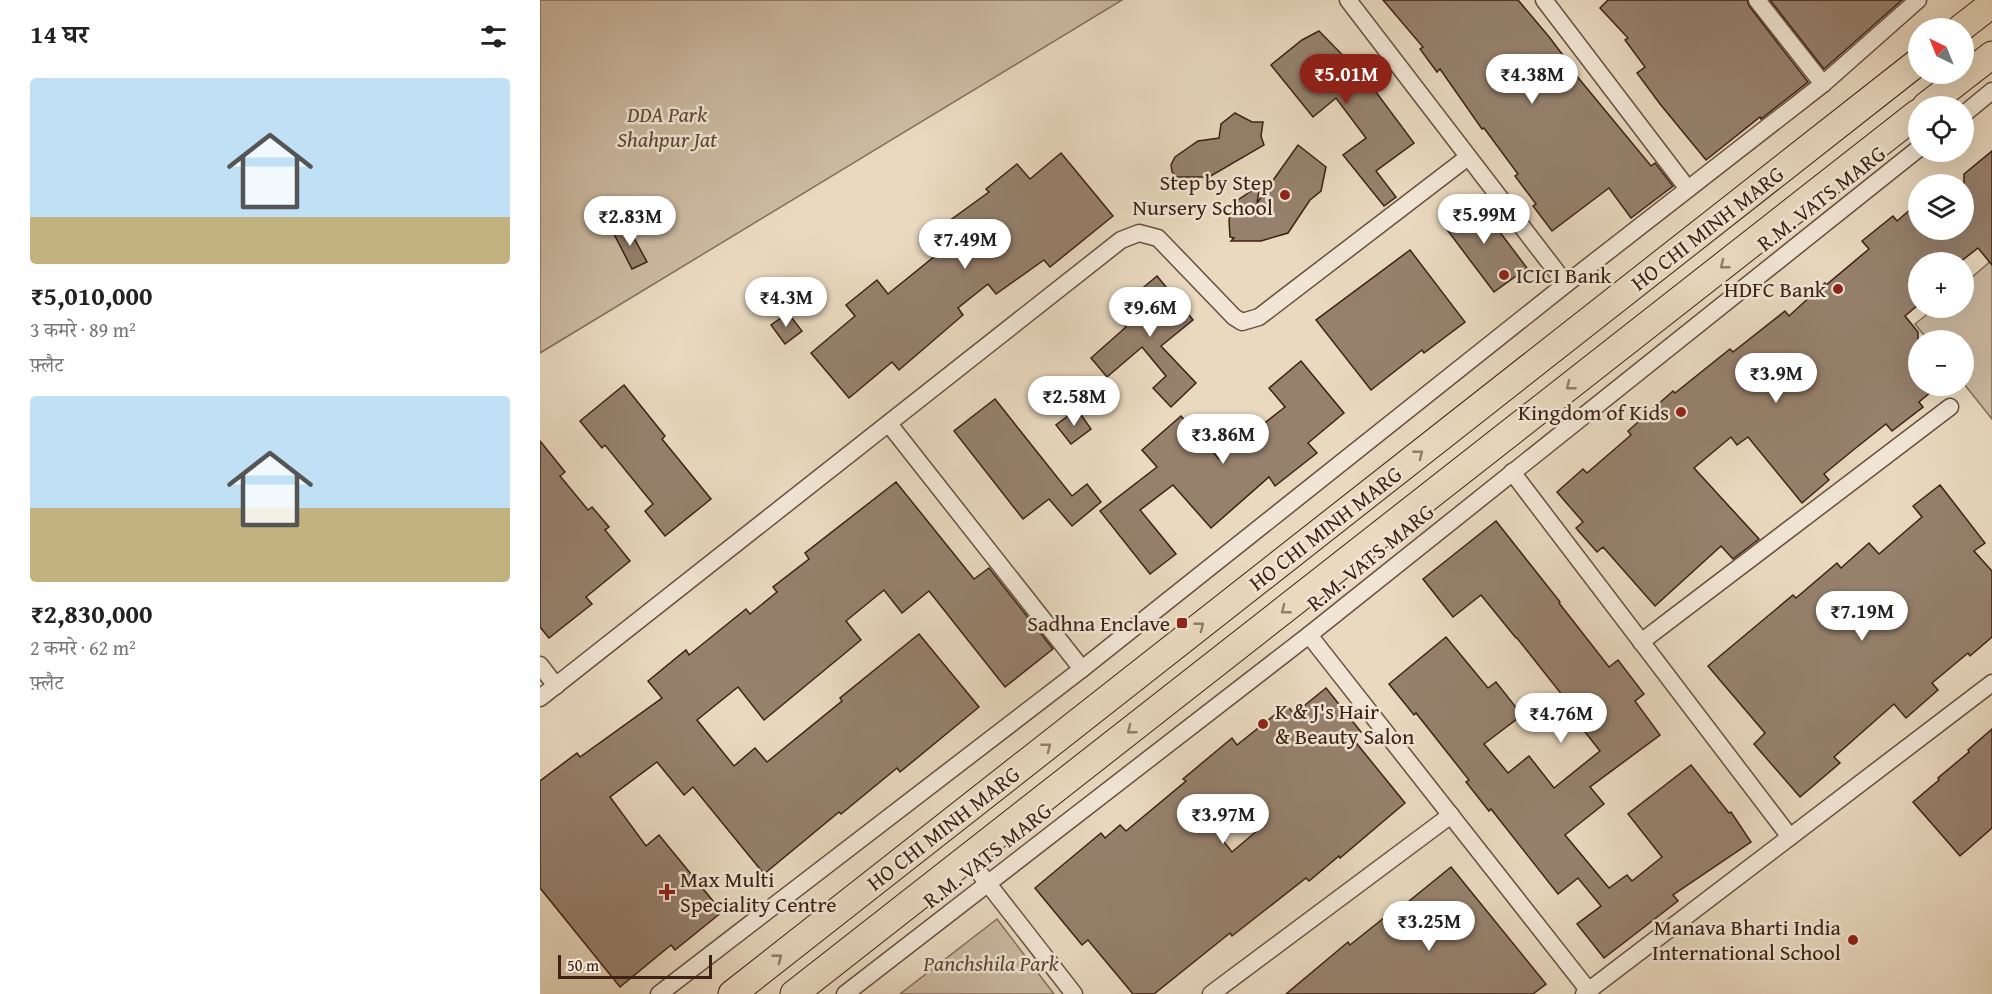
<!DOCTYPE html>
<html lang="hi">
<head>
<meta charset="utf-8">
<style>
  body { margin:0; font-family:"Gentium Book Plus","Noto Serif Devanagari",serif; background:#f2f2f2; color:#222; height:100vh; display:flex; flex-direction:column; font-size:22px; white-space:nowrap }
  * { box-sizing:border-box; margin:0 }
  p { font-size:20px; color:#767676 }
  .icon { flex:none; width:33px; height:33px; fill:none; stroke:currentColor; stroke-width:2; stroke-linecap:round; stroke-linejoin:round }
  .map { position:relative; flex:1; overflow:hidden }
  .panel { display:flex; flex-direction:column; background:#fff; width:540px }
  .panel>* { flex:none }
  .needle { width:39px; rotate:317deg }
  .tools { position:absolute; left:1368px; top:18px; display:grid; gap:12px }
  .tools a { display:grid; place-items:center; width:66px; height:66px; border-radius:50%; background:#fff; box-shadow:0 6px 24px #0002; font-size:30px }
  .scale { position:absolute; left:18px; bottom:15px; width:154px; box-sizing:border-box; padding-left:6px; border:3px solid #3c2114; border-top:0; font-size:16px; line-height:21px; white-space:nowrap; color:#3c2114; -webkit-text-stroke:4px #f1e6d5; paint-order:stroke }
  .price { position:absolute; translate:-50% -51px; padding:0 14px; border-radius:21px; background:#fff; color:#222; font-size:20px; line-height:39px; filter:drop-shadow(0 2px 3px #0008) }
  .price::after { content:''; position:absolute; left:50%; top:36px; width:18px; height:14px; margin-left:-9px; background:inherit; clip-path:polygon(0 0,100% 0,50% 100%) }
  .price.selected { background:#8f2418; color:#fff }
  ul { padding:0; list-style:none }
  li { display:grid; align-content:center; gap:12px; height:318px; padding:0 30px }
  li span { display:grid; place-items:center; height:186px; border-radius:6px; color:#555 }
  li>.icon { margin-inline-start:auto }
  span .icon { width:108px; height:108px; fill:#fffc; stroke-width:1 }
  li b { font-size:26px }
  h2 { display:flex; justify-content:space-between; align-items:center; height:72px; padding:0 30px; font-size:26px }
  main { display:flex; flex:1; min-height:0 }
  .map>svg:first-child { display:block }
</style>
</head>
<body>
<main>
<section class="panel">
<h2>14 घर<svg class="icon" aria-label="filters" viewBox="0 0 24 24"><path d="M4 7h16M4 17h16"/><circle cx="9" cy="7" r="2"/><circle cx="15" cy="17" r="2"/></svg></h2>
<ul>
<li><span style="background:linear-gradient(#bfe0f5 75%,#c2b280 0)"><svg class="icon" aria-label="home" viewBox="0 0 24 24"><path d="M3 11l9-7 9 7M6 9v11h12V9"/></svg></span><div><b>₹5,010,000</b><p>3 कमरे · 89 m²</p><p>फ़्लैट</p></div></li>
<li><span style="background:linear-gradient(#bfe0f5 60%,#c2b280 0)"><svg class="icon" aria-label="home" viewBox="0 0 24 24"><path d="M3 11l9-7 9 7M6 9v11h12V9"/></svg></span><div><b>₹2,830,000</b><p>2 कमरे · 62 m²</p><p>फ़्लैट</p></div></li>
</ul>
</section>
<div class="map">
<svg width="1452" height="994" viewBox="0 0 1452 994">
  <rect width="100%" height="100%" fill="#e9d9bf"/>
  <filter id="stains"><feTurbulence type="fractalNoise" baseFrequency=".00333" numOctaves="4"/><feColorMatrix values="0 0 0 0 .2 0 0 0 0 .09 0 0 0 0 .02 0 0 0 .5 -.17"/></filter>
  <radialGradient id="worn" r=".72"><stop offset=".6" stop-color="#630" stop-opacity="0"/><stop offset="1" stop-color="#630" stop-opacity=".3"/></radialGradient>
  <g fill="#ccbaa2" stroke="#846e5b" stroke-width="1.5">
    <path d="M0 0H582L0 353Z"/>
    <path d="M1452 260V419L1424 384V340H1388L1375 324 1395 308H1424V284Z"/>
    <path d="M457 919 514 994H360Z"/>
  </g>
  <g fill="#96816d" stroke="#3c2114" stroke-width="1.5" fill-rule="evenodd">
    <path d="M843 0H978L1010 38 1028 62 1026 63 1111 166 1115 163 1133 186 1091 218 1069 188 1012 231 993 206 996 204 975 176 978 174 944 128 942 129 900 69 897 72 880 49 883 47Z"/>
    <path d="M1068 0H1207L1209 6 1268 82 1221 119 1220 117 1166 160 1120 104 1097 73 1105 67 1085 40 1088 38 1060 8Z"/>
    <path d="M1230 0H1362L1284 69Z"/>
    <path d="M779 31 827 80 874 143 836 171 856 197 844 206 803 155 826 138 796 98 773 117 731 65 762 40Z"/>
    <path d="M695 113 712 122H723L721 136 724 145 669 177H637L632 172 631 165 635 157 658 141 679 138 681 124Z"/>
    <path d="M758 145 786 167 781 191 770 200 748 233 721 241H691L694 238 690 237 689 220 692 204 720 185 717 203Z"/>
    <path d="M1452 151V265L1438 248 1420 262H1378V305L1365 316 1378 332V386H1398L1379 402 1383 407 1352 431 1346 424 1312 451 1284 474 1289 480 1262 503 1208 437 1197 445 1191 437 1154 468 1219 539 1193 559 1181 546 1115 606 1063 547 1057 552 1036 528 1043 522 1017 492 1043 469 1047 473 1091 435 1088 431 1133 391 1135 393 1190 349 1193 352 1245 311 1249 316 1285 283 1286 285 1329 249 1322 241 1353 216 1357 221 1378 203V230H1424V174Z"/>
    <path d="M521 153 573 216 510 267 504 260 456 294 448 284 418 308 423 315 359 370 352 362 309 398 271 353 315 316 306 305 337 280 348 294 416 239 405 224 449 192 446 189 477 164 490 179Z"/>
    <path d="M934 198 987 268 954 292 902 223Z"/>
    <path d="M87 225 107 262 92 269 73 232Z"/>
    <path d="M870 250 925 322 884 353 882 350 831 390 776 320Z"/>
    <path d="M617 276 653 320 621 346 656 383 631 407 613 388 626 376 602 347 567 377 551 358 586 327 574 312Z"/>
    <path d="M248 313 262 331 245 344 231 325Z"/>
    <path d="M761 361 804 413 768 443 777 453 735 486 729 477 671 528 633 485 600 510 636 554 610 574 560 511 617 467 602 450 641 416 679 459 745 407 729 388Z"/>
    <path d="M84 385 125 436 122 439 171 499 125 536 105 511 113 504 65 445 62 448 40 421Z"/>
    <path d="M455 399 532 496 547 484 561 502 532 526 509 499 483 519 414 431Z"/>
    <path d="M537 409 551 429 531 444 516 425Z"/>
    <path d="M0 441 25 472 20 476 48 510 52 507 69 527 65 530 90 561 46 597 52 604 9 638 0 627Z"/>
    <path d="M356 482 434 579 449 568 513 649 465 687 389 591 362 613 344 590 306 621 321 640 224 720 198 687 157 720 194 766 215 748 227 762 302 701 300 698 379 634 439 707 360 772 357 768 301 814 299 812 224 874 153 787 144 795 117 762 70 797 106 846 119 835 182 912 135 950 131 945 80 987 0 888V781L37 753 40 757 122 698 108 681 146 650 149 655 206 609 210 614 237 592 233 587 269 559 265 553Z"/>
    <path d="M1400 485 1445 543 1434 551 1452 571V637L1430 656 1428 653 1392 683 1398 690 1366 718 1354 704 1294 757 1300 763 1260 797 1214 744 1225 733 1168 666 1253 595 1256 598 1297 563 1301 568 1329 543 1339 554 1382 517 1373 506Z"/>
    <path d="M956 521 1020 602 1019 603 1069 667 1078 660 1104 694 1095 701 1120 735 1050 787 1064 804 1025 835 1069 888 1087 875 1092 881 1122 857 1088 814 1151 765 1189 813 1191 812 1211 842 1133 895 1138 901 1064 958 1037 924 1061 906 1038 878 1018 894 951 809 949 811 926 782 929 780 876 713 874 715 849 684 906 637 948 688 956 682 982 715 944 744 968 773 989 756 1014 788 1060 751 1023 704 1027 701 977 638H976L941 595 913 617 883 579Z"/>
    <path d="M786 688 821 732 813 739 865 803 800 858 799 856 769 881 766 878 692 936 690 933 614 994H593L548 940 542 945 495 888 561 833 565 838 580 825 586 831 646 781 643 779 692 738 697 745 747 705 754 714ZM702 796 725 824 692 852 669 823Z"/>
    <path d="M1452 729V828L1420 856 1373 802 1399 780 1398 778 1429 752 1428 750Z"/>
    <path d="M911 867 1006 984 993 994H746L808 942 810 945 845 917 847 919Z"/>
  </g>
  <g fill="none" stroke-linecap="round" stroke-linejoin="round">
    <defs>
      <g id="street">
        <path d="M808 0 1026 284"/>
        <path d="M1004 0 1148 189"/>
        <path d="M1217 0 1283 84"/>
        <path d="M1424 114 1452 91"/>
        <path d="M349 424 542 669"/>
        <path d="M972 472 1250 837"/>
        <path d="M769 635 1049 991"/>
        <path d="M1101 642 1410 407"/>
        <path d="M0 665 16 686"/>
        <path d="M0 698 581 240 599 233 618 238 694 317 702 322 719 317 928 157"/>
        <path d="M428 858 534 994"/>
        <path d="M119 994 542 669 1026 284 1283 84 1378 0"/>
        <path d="M305 994 769 635 1378 149"/>
        <path d="M671 994 911 815"/>
        <path d="M1044 994 1452 683"/>
      </g>
      <g id="primary">
        <path d="M1421 28 1452 4"/>
        <path d="M1386 106 1452 55"/>
        <path d="M192 994 1378 62"/>
        <path d="M254 994 1378 113"/>
      </g>
    </defs>
    <use href="#street" stroke="#674f3f" stroke-width="19"/>
    <use href="#primary" stroke="#3c2114" stroke-width="29"/>
    <use href="#street" stroke="#f1e6d5" stroke-width="16"/>
    <use href="#primary" stroke="#e9d9bf" stroke-width="27"/>
  </g>
  <defs><path id="oneway-chevron" d="M-2-3.5L2.5 0L-2 3.5" fill="none" stroke-width="1.6" stroke-linecap="round" stroke-linejoin="round" transform="scale(1.5)"/></defs>
  <g stroke="#927d6a">
    <use href="#oneway-chevron" transform="translate(1184 265) rotate(142)"/>
    <use href="#oneway-chevron" transform="translate(1030 386) rotate(142)"/>
    <use href="#oneway-chevron" transform="translate(879 454) rotate(-38)"/>
    <use href="#oneway-chevron" transform="translate(745 610) rotate(142)"/>
    <use href="#oneway-chevron" transform="translate(660 626) rotate(-38)"/>
    <use href="#oneway-chevron" transform="translate(591 730) rotate(142)"/>
    <use href="#oneway-chevron" transform="translate(507 747) rotate(-38)"/>
    <use href="#oneway-chevron" transform="translate(238 958) rotate(-38)"/>
  </g>
  <g fill="#8f2418" stroke="#f1e6d5" stroke-width="2">
    <circle cx="745" cy="195" r="6"/>
    <circle cx="964" cy="275" r="6"/>
    <circle cx="1298" cy="289" r="6"/>
    <circle cx="1141" cy="412" r="6"/>
    <rect x="636" y="617" width="12" height="12" rx="3"/>
    <circle cx="723" cy="724" r="6"/>
    <path d="M124 883h6v6h6v6h-6v6h-6v-6h-6v-6h6z"/>
    <circle cx="1313" cy="940" r="6"/>
  </g>
  <g text-anchor="middle" stroke-width="5" stroke-linejoin="round" paint-order="stroke">
    <g font-size="22" font-style="italic" fill="#604738" stroke="#f1e6d5">
      <text x="127" y="122">DDA Park<tspan x="127" dy="25">Shahpur Jat</tspan></text>
      <text x="451" y="971">Panchshila Park</text>
    </g>
    <g font-size="22" fill="#3c2114" stroke="#f1e6d5" text-anchor="end">
      <text x="733" y="190">Step by Step<tspan x="733" dy="25">Nursery School</tspan></text>
      <text x="976" y="283" text-anchor="start">ICICI Bank</text>
      <text x="1286" y="297">HDFC Bank</text>
      <text x="1129" y="420">Kingdom of Kids</text>
      <text x="630" y="631">Sadhna Enclave</text>
      <text x="735" y="719" text-anchor="start">K &amp; J's Hair<tspan x="735" dy="25">&amp; Beauty Salon</tspan></text>
      <text x="140" y="887" text-anchor="start">Max Multi<tspan x="140" dy="25">Speciality Centre</tspan></text>
      <text x="1301" y="935">Manava Bharti India<tspan x="1301" dy="25">International School</tspan></text>
    </g>
    <g font-size="22" fill="#3c2114" stroke="#f1e6d5">
      <text transform="translate(1281 198) rotate(-38)" y="8">R.M. VATS MARG</text>
      <text transform="translate(1167 228) rotate(-38)" y="8">HO CHI MINH MARG</text>
      <text transform="translate(785 528) rotate(-38)" y="8">HO CHI MINH MARG</text>
      <text transform="translate(830 557) rotate(-39)" y="8">R.M. VATS MARG</text>
      <text transform="translate(403 828) rotate(-38)" y="8">HO CHI MINH MARG</text>
      <text transform="translate(447 855) rotate(-38)" y="8">R.M. VATS MARG</text>
    </g>
  </g>
  <rect width="100%" height="100%" filter="url(#stains)"/>
  <rect width="100%" height="100%" fill="url(#worn)"/>
</svg>
<div class="tools">
<a><svg class="needle" viewBox="-14 -14 28 28"><path d="M0-13l5 13h-10z" fill="#e53935"/><path d="M0 13l5-13h-10z" fill="#767676"/></svg></a>
<a><svg class="icon" aria-label="locate" viewBox="0 0 24 24"><circle cx="12" cy="12" r="6"/><path d="M12 2v4M12 18v4M2 12h4M18 12h4"/></svg></a>
<a><svg class="icon" aria-label="layers" viewBox="0 0 24 24"><path d="M12 4l9 5-9 5-9-5zM3 14l9 5 9-5"/></svg></a>
<a>+</a>
<a>−</a>
</div>
<div class="scale">50 m</div>
<b class="price selected" style="left:806px;top:105px">₹5.01M</b>
<b class="price" style="left:992px;top:105px">₹4.38M</b>
<b class="price" style="left:944px;top:245px">₹5.99M</b>
<b class="price" style="left:90px;top:247px">₹2.83M</b>
<b class="price" style="left:425px;top:270px">₹7.49M</b>
<b class="price" style="left:246px;top:328px">₹4.3M</b>
<b class="price" style="left:610px;top:338px">₹9.6M</b>
<b class="price" style="left:1236px;top:404px">₹3.9M</b>
<b class="price" style="left:534px;top:427px">₹2.58M</b>
<b class="price" style="left:683px;top:465px">₹3.86M</b>
<b class="price" style="left:1322px;top:642px">₹7.19M</b>
<b class="price" style="left:1021px;top:744px">₹4.76M</b>
<b class="price" style="left:683px;top:845px">₹3.97M</b>
<b class="price" style="left:889px;top:952px">₹3.25M</b>
</div>
</main>
</body>
</html>
